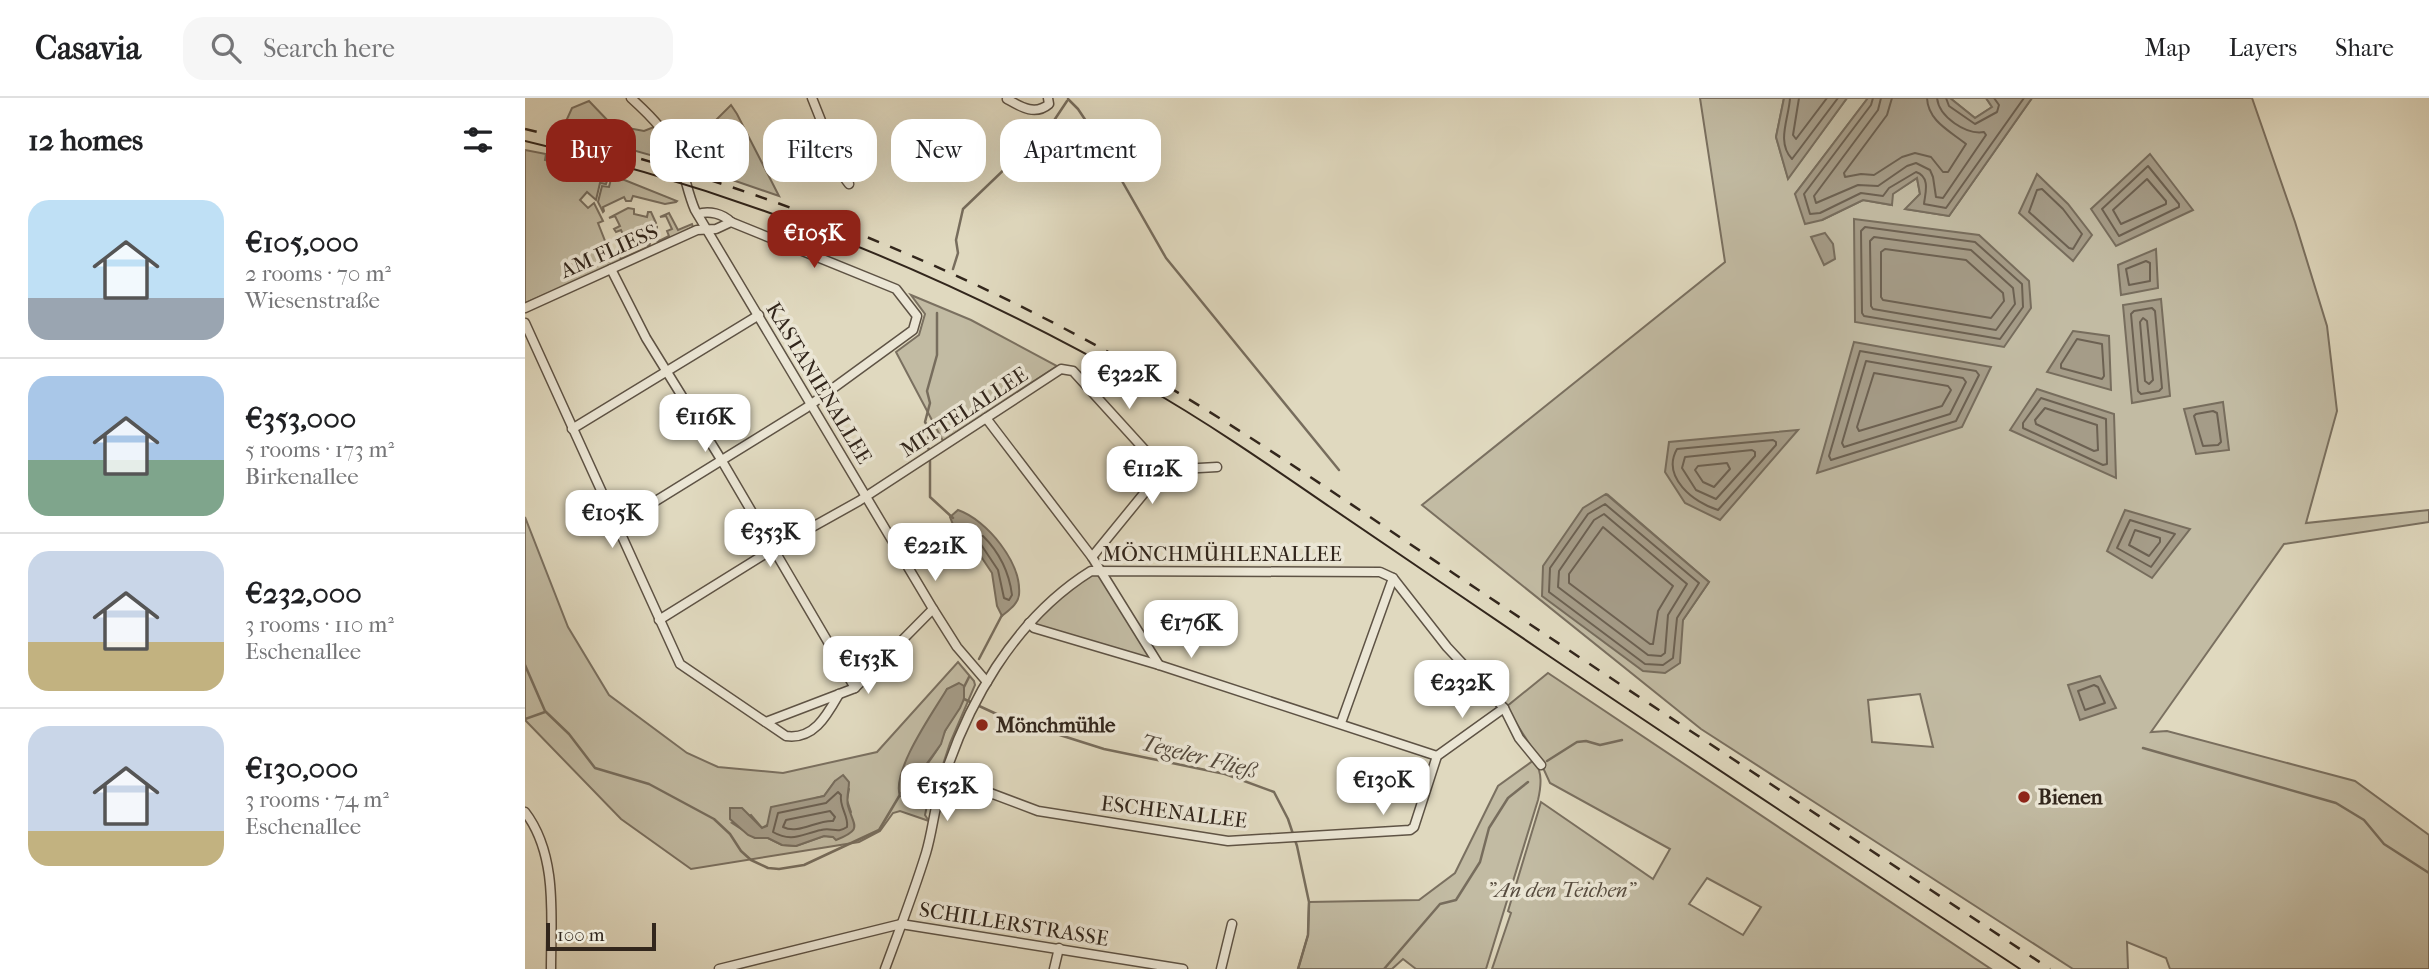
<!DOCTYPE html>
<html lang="en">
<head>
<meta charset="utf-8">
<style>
  body { margin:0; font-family:"IM FELL French Canon",serif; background:#f6f6f6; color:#202124; height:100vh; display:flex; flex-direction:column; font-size:26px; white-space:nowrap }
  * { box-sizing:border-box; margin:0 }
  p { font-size:23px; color:#757577 }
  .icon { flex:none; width:38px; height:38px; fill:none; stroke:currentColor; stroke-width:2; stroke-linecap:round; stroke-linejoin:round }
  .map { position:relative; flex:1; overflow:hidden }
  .details { display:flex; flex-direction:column; background:#fff; width:525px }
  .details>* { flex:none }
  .guide { position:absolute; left:21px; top:21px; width:665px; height:63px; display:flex; gap:14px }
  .scale { position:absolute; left:21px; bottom:18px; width:110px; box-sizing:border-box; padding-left:7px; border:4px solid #32261c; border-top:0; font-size:19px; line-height:24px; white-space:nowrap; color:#32261c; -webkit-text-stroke:5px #ebe6d5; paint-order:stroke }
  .price { position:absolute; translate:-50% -60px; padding:0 16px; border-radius:14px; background:#fff; color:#222; font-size:23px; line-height:46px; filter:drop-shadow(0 2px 4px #0008) }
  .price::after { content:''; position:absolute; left:50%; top:42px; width:21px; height:16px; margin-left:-10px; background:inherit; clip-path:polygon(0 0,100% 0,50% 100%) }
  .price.current { background:#8f2418; color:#fff }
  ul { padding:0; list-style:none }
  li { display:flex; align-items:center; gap:21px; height:175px; padding:0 28px }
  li+li { border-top:2px solid #e0e0e0 }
  li span { display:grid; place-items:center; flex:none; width:196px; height:140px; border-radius:21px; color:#555 }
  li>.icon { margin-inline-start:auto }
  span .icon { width:84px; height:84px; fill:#fffc; stroke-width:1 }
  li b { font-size:30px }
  h2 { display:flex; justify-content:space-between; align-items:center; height:84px; padding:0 28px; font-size:30px }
  .tag { padding:0 24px; border-radius:21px; background:#fff; box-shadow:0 7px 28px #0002; font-size:24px; line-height:63px }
  .tag.current { background:#8f2418; color:#fff }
  header { display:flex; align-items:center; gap:42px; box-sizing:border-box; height:98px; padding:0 35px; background:#fff; border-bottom:2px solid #e0e0e0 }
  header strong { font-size:33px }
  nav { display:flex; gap:38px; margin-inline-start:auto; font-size:24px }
  .search { width:490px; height:63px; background:#f6f6f6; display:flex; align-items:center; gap:18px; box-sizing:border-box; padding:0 24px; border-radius:21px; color:#757577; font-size:26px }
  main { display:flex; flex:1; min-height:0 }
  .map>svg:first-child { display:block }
</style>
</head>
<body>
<header>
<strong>Casavia</strong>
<div class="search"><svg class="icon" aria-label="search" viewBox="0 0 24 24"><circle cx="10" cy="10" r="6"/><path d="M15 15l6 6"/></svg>Search here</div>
<nav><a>Map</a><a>Layers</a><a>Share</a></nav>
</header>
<main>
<section class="details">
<h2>12 homes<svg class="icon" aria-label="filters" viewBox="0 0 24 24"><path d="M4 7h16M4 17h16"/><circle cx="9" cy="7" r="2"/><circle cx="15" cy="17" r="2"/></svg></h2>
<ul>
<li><span style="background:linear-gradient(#bfe0f5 70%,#9aa5b1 0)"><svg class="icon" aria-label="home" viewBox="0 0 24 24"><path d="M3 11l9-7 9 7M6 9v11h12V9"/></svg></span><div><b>€105,000</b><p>2 rooms · 70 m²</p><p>Wiesenstraße</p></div></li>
<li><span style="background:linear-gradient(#a9c7e8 60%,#7fa58c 0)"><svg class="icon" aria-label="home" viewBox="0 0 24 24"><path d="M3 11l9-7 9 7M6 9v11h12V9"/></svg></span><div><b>€353,000</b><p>5 rooms · 173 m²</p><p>Birkenallee</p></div></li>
<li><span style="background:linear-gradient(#c9d6e8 65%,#c2b280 0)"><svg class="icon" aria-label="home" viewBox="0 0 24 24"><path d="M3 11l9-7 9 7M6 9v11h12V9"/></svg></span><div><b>€232,000</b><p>3 rooms · 110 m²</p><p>Eschenallee</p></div></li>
<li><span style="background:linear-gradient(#c9d6e8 75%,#c2b280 0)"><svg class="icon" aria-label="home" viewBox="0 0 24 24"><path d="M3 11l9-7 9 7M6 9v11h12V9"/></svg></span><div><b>€130,000</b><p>3 rooms · 74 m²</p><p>Eschenallee</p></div></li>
</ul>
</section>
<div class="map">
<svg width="1904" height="871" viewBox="0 0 1904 871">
  <rect width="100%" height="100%" fill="#e0d9bf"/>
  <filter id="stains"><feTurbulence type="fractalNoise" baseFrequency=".00286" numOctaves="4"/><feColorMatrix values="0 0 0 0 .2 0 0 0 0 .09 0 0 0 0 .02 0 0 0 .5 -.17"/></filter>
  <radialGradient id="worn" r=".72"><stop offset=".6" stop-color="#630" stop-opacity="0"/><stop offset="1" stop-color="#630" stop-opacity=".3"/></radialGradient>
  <g fill="#c2bba3" stroke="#7a7060" stroke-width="2" fill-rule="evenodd">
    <path d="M1175 0H1259L1251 39 1263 80 1322 0H1343L1270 96 1297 122 1338 102 1367 107V96L1392 80 1395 96 1381 111 1424 118 1507 0H1727L1770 124 1802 228 1812 313 1781 425 1904 412V424L1759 446 1626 634 1642 633 1830 683 1904 737V871H1645L1641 860 1602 844 1603 871H1548L1176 631 897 407 1200 164ZM1082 396 1184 484 1158 522ZM1395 596 1408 649 1347 644 1343 602Z"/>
    <path d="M1425 0H1461L1467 9 1450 20Z"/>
    <path d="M64 3 87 27 119 33 129 29 148 61 146 63 37 32 47 10Z"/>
    <path d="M206 7 212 16 254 98 161 66 152 50 184 29Z"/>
    <path d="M0 52 21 56 20 62 84 77 81 86 75 85 71 102 62 94 55 102 63 110 69 105 78 123 73 125 86 158 93 156 96 161 123 149 122 143 125 145 124 152 0 205Z"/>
    <path d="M87 77 152 103 151 104 140 106 108 98 106 103H101L99 99 78 109 79 113 78 114 73 104 77 88 84 89Z"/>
    <path d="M103 110 109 111V116L122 119 123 114H126L131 125 127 128 128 130 132 129V131L127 133 125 128 115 133 117 138 112 139 110 135 99 139 96 132 91 134 89 131 95 128 90 118 84 120Z"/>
    <path d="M144 115 153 132 167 126 168 129 135 146 131 142 132 138 134 143 144 138 142 133 147 131 141 118 135 119Z"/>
    <path d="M386 197 446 222 532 268 418 343 371 254 394 237 400 216Z"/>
    <path d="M0 419 43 529 84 597 162 655 193 669 258 675 352 654 433 564 449 583 450 587 425 645 410 691 405 693 400 717 404 723 375 713 368 715 355 733 334 744 166 771 96 721 0 622ZM439 588C439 608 428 617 420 633 417 638 417 644 414 649 404 665 392 678 385 696L422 591ZM310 683 324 691 322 702 326 714 308 739 299 738 271 748 257 747 243 740H230L207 725 226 717 237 730 291 700 299 698Z"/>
    <path d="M566 474 576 475 633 566 504 525Z"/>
    <path d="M1023 575 1466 871H967L986 815 983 813 1016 704 1128 781 1145 751 1025 685 1014 661 981 609ZM1182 780 1236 809 1218 837 1164 806Z"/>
    <path d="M1009 662C1018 674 1016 689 1013 702L961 871H891L878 861 867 871H773L783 837 784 804 894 802 930 775 973 688Z"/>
  </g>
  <g fill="#a59c88" stroke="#776d5d" stroke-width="2">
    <path d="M1259 0H1322L1263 81 1251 39Z"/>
    <path d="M1343 0H1425L1450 20 1467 9 1461 0H1507L1424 118 1380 111 1395 96 1392 80 1368 96 1367 107 1338 102 1297 122 1280 126 1270 96Z"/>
    <path d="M1625 56 1668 112 1591 148 1566 111Z"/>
    <path d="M1512 76 1543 106 1567 137 1548 163 1494 115Z"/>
    <path d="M1329 121 1454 137 1504 183 1506 210 1479 249 1330 224Z"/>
    <path d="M1300 135 1308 146 1310 161 1299 167 1286 139Z"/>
    <path d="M1631 151 1633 190 1596 197 1593 167Z"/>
    <path d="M1636 201 1645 298 1607 305 1598 207Z"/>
    <path d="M1548 233 1584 238 1586 292 1522 274Z"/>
    <path d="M1329 244 1466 269 1437 329 1292 375Z"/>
    <path d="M1512 291 1589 316 1591 380 1485 332Z"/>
    <path d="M1698 304 1704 352 1671 356 1659 311Z"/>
    <path d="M1273 332 1195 422 1160 405 1140 374 1144 344Z"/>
    <path d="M1081 396 1184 484 1158 522 1155 565 1140 575 1118 573 1017 498 1018 468 1058 410Z"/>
    <path d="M433 412C462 422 497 465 494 497 493 506 484 512 477 518L472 508 467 475 445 442 429 429 425 419Z"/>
    <path d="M1600 412 1665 431 1627 480 1582 453Z"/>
    <path d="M1575 578 1591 610 1555 622 1543 587Z"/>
    <path d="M434 585 439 588V601L435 610 420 633 416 646 390 682 385 696 375 698C366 673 409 613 422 591Z"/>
    <path d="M318 677 324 684C324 692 321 700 323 708 329 729 338 731 311 742L308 739 299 738 271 748 257 747 243 740H230L223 737 205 721V710H217L237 730 242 728 246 709 299 698 310 683Z"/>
  </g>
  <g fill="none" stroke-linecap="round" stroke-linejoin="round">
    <g stroke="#6c6152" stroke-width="2">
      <path d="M1265 0C1264 20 1251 44 1267 61L1313 0"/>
      <path d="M1274 0 1268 37 1271 41 1302 0"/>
      <path d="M1348 0 1346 7 1279 96 1285 116 1295 115 1336 95 1358 98 1364 90 1391 74C1406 79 1400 96 1399 106L1421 110 1499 0"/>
      <path d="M1356 0 1353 12 1289 98 1291 105 1333 87 1353 88 1382 68 1391 65 1405 72 1408 79 1411 99 1418 100 1461 37 1459 34C1441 37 1414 19 1412 0"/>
      <path d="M1367 0 1362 17 1319 75 1320 79 1336 76 1349 77 1377 59 1390 55 1406 59 1418 74H1423L1441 46C1425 33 1403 23 1402 0"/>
      <path d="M1421 0 1424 8 1450 26 1472 14 1474 7 1469 0"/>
      <path d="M1623 68 1654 106V109L1594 138 1577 111Z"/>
      <path d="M1622 81 1641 103V106L1596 126 1588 112Z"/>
      <path d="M1517 91 1538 111 1557 136 1548 151 1544 150 1504 114 1512 92Z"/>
      <path d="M1340 129 1450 144 1497 186 1498 209 1475 241 1339 218 1337 215 1336 133Z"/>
      <path d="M1349 139 1446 152 1488 190 1490 206 1471 232 1348 211 1346 208 1345 143Z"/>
      <path d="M1360 151 1441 162 1478 195 1479 203 1466 220 1358 202 1356 199V154Z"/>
      <path d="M1621 163 1625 165V183L1604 187 1601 171Z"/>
      <path d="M1627 210 1630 213 1637 290 1634 293 1616 296 1613 293 1606 216 1609 213Z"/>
      <path d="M1618 220 1622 223 1628 282 1624 286 1620 283 1615 224Z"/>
      <path d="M1552 241 1577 246 1579 278 1577 281 1536 270V266Z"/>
      <path d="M1335 253 1451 273 1454 277 1431 323 1306 362 1304 358Z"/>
      <path d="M1341 263 1438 280 1441 284 1425 316 1319 349 1317 345Z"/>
      <path d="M1349 275 1423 288 1426 292 1417 308 1334 333 1332 329Z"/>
      <path d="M1516 300 1581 321 1582 366 1578 367 1498 330V325Z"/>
      <path d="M1520 310 1572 327 1573 352 1569 353 1511 326 1510 322Z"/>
      <path d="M1688 313 1692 315 1696 344 1693 347 1678 348 1669 318 1671 316Z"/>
      <path d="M1248 342 1251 344V347L1193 412C1169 405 1136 379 1152 351Z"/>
      <path d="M1227 352 1230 354V358L1191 401 1171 392 1157 370 1160 359Z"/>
      <path d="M1202 365 1205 371 1189 389 1178 384 1170 372 1173 368Z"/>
      <path d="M1080 406 1174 485 1152 520 1148 560 1138 567 1120 566 1024 494 1025 470 1063 416Z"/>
      <path d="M1079 416 1162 486 1143 517 1140 555 1136 558 1123 557 1033 489 1034 473 1069 422Z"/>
      <path d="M1605 422 1650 436 1626 469 1592 450Z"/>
      <path d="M1078 429 1148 488 1133 513 1128 546H1125L1044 485V476Z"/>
      <path d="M1610 432 1635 440V444L1624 458 1604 447Z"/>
      <path d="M454 438H458C475 455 484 473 487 497L484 502 479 500 473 472 453 442Z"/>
      <path d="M1569 587 1573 589 1580 605 1560 612 1553 593Z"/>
      <path d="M313 694 316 697C314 709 324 718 322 729 312 736 307 729 296 732 277 736 267 745 248 734L253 715 301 705Z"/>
      <path d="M305 713 310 719 308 723C291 722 273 737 258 729L261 722Z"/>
    </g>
    <g stroke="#776d5d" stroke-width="2.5">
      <path d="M543 1 553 11 573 41 641 160 814 372"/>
      <path d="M526 27 542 3"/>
      <path d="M428 171 433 155 431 142 438 111 515 37"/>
      <path d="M404 352 401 344 406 334 400 324 405 305 402 293 412 257V215"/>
      <path d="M405 363V399L428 420"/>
      <path d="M454 561 477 517"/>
      <path d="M0 567 20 613 44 636 70 670 124 686 189 721 205 736 216 753 226 762 243 770 254 771 279 767 354 732 376 695"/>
      <path d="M439 589 444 579"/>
      <path d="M439 601 478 619 579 651 700 676 749 694 763 721 772 748 784 804 783 837 773 871"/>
      <path d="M0 621 20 614"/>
      <path d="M1618 650 1811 705 1839 722 1859 746 1904 775"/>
      <path d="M1022 663 1052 644 1061 643 1075 647 1097 642"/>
      <path d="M859 871 915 806 931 802 955 764 964 730 983 700 1003 684"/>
    </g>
    <defs>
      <g id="minor">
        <path d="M106 0C127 19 146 38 155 65 161 81 163 96 170 112L408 511 432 549 462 584"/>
        <path d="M287 0 318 78 324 86"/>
        <path d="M482 1C496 9 510 18 524 6L523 0"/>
        <path d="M86 171 121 240 197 363 330 590"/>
        <path d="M0 210 172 132 191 131 206 124"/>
        <path d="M0 225 155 566 261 638C289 642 302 617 314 596"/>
        <path d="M461 320 567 459 634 567"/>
        <path d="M47 331 234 217"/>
        <path d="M92 427 281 310 388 232 392 218 371 191 206 124C198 116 184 112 173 116"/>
        <path d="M567 459 638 372 692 369"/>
        <path d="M134 522 248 451 334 403 536 271 548 273 638 372"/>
        <path d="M504 525 509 530 634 567 912 658"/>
        <path d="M241 624 330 590 408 511"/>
        <path d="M816 625 868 480"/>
        <path d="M420 678 513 713 703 743 885 732 889 729 912 658 979 610"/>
        <path d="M0 714C33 757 26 820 26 871"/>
        <path d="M194 871 376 826 658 871"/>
        <path d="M360 871C374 833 389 794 401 755 407 735 409 713 415 693 440 608 489 521 566 473L855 474 868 480 922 549 979 610 994 640 1016 667"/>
        <path d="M529 871 534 850"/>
        <path d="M696 871 707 826"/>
      </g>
    </defs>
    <use href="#minor" stroke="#5e5345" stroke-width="11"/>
    <use href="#minor" stroke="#ebe6d5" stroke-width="8"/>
    <path stroke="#32261c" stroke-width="2" d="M0 43C217 93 424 177 617 287 682 324 744 367 805 409 879 459 953 510 1027 560 1182 665 1339 768 1495 871"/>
    <path stroke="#32261c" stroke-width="2.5" stroke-dasharray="12 12" stroke-linecap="butt" d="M0 31C200 77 394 151 574 249 716 327 847 422 982 511 1162 631 1344 751 1525 871"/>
  </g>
  <g fill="#8f2418" stroke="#ebe6d5" stroke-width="2.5">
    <circle cx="457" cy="627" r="7"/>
    <circle cx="1499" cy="699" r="7"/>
  </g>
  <g text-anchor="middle" stroke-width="7" stroke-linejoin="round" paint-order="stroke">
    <g font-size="21" fill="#32261c" stroke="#ebe6d5">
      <text transform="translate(84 153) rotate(-24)" y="7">AM FLIESS</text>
      <text transform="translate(294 285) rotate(59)" y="7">KASTANIENALLEE</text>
      <text transform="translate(439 314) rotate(-33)" y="7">MITTELALLEE</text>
      <text x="697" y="463">MÖNCHMÜHLENALLEE</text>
      <text transform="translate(649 714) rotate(7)" y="7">ESCHENALLEE</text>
      <text transform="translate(489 826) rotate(9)" y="7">SCHILLERSTRASSE</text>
    </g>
    <g font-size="21" font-weight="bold" fill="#32261c" stroke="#ebe6d5" text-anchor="start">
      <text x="471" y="634">Mönchmühle</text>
      <text x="1513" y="706">Bienen</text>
    </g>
    <g font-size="21" font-style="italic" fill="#564b3e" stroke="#ebe6d5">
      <text x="1036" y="799">"An den Teichen"</text>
    </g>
    <g font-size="23" font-style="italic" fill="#54493c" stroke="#ebe6d5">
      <text transform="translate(674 658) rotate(14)" y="8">Tegeler Fließ</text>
    </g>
  </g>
  <rect width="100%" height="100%" filter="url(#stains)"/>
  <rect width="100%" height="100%" fill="url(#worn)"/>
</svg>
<div class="scale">100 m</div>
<b class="price current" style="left:289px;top:172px">€105K</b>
<b class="price" style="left:604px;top:313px">€322K</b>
<b class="price" style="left:180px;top:356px">€116K</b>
<b class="price" style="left:627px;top:408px">€112K</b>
<b class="price" style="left:87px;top:452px">€105K</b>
<b class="price" style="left:245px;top:471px">€353K</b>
<b class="price" style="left:410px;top:485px">€221K</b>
<b class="price" style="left:666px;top:562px">€176K</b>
<b class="price" style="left:343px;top:598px">€153K</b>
<b class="price" style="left:937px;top:622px">€232K</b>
<b class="price" style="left:858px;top:719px">€130K</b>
<b class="price" style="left:422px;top:725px">€152K</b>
<div class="guide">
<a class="tag current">Buy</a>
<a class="tag">Rent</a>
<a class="tag">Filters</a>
<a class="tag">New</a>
<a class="tag">Apartment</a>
</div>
</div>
</main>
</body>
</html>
